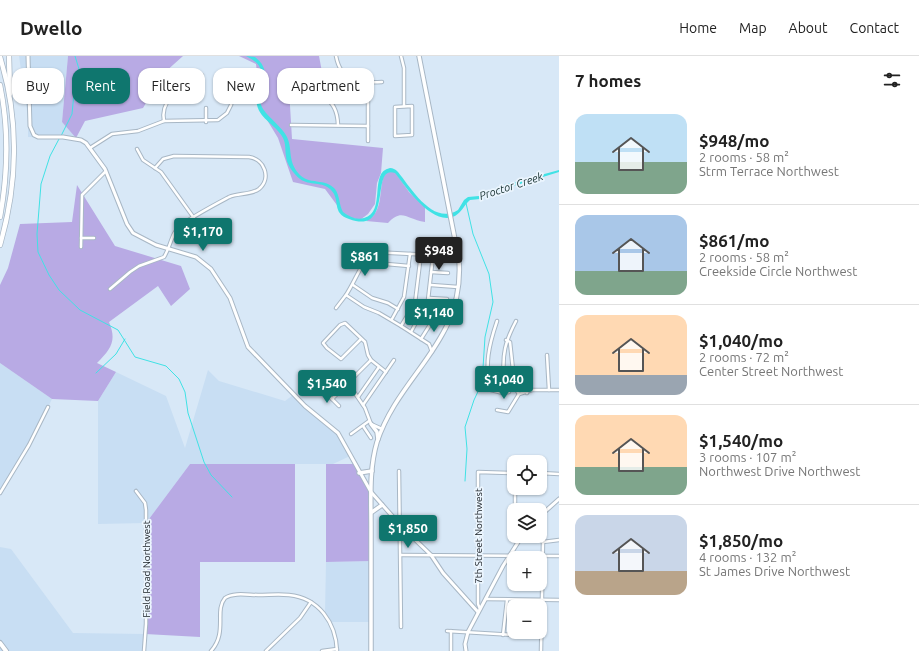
<!DOCTYPE html>
<html lang="en">
<head>
<meta charset="utf-8">
<style>
  body { margin:0; font-family:Ubuntu,sans-serif; background:#f6f6f6; color:#222; height:100vh; display:flex; flex-direction:column; font-size:15px; white-space:nowrap }
  * { box-sizing:border-box; margin:0 }
  p { font-size:13px; color:#767676 }
  .icon { flex:none; width:22px; height:22px; fill:none; stroke:currentColor; stroke-width:2; stroke-linecap:round; stroke-linejoin:round }
  .map { position:relative; flex:1; overflow:hidden }
  .details { display:flex; flex-direction:column; background:#fff; width:360px }
  .details>* { flex:none }
  .hud { position:absolute; left:12px; top:12px; width:380px; height:36px; display:flex; gap:8px }
  .fabs { position:absolute; left:507px; top:399px; display:grid; gap:8px }
  .fabs a { display:grid; place-items:center; width:40px; height:40px; border-radius:8px; background:#fff; box-shadow:0 1px 3px #0004; font-size:20px }
  .price { position:absolute; translate:-50% -34px; padding:0 9px; border-radius:4px; background:#0f766e; color:#fff; font-size:13px; line-height:26px; filter:drop-shadow(0 1px 2px #0008) }
  .price::after { content:''; position:absolute; left:50%; top:24px; width:12px; height:9px; margin-left:-6px; background:inherit; clip-path:polygon(0 0,100% 0,50% 100%) }
  .price.active { background:#222; color:#fff }
  ul { padding:0; list-style:none }
  li { display:flex; align-items:center; gap:12px; height:100px; padding:0 16px }
  li+li { border-top:1px solid #e0e0e0 }
  li span { display:grid; place-items:center; flex:none; width:112px; height:80px; border-radius:12px; color:#555 }
  li>.icon { margin-inline-start:auto }
  span .icon { width:48px; height:48px; fill:#fffc; stroke-width:1 }
  li b { font-size:17px }
  h2 { display:flex; justify-content:space-between; align-items:center; height:48px; padding:0 16px; font-size:17px }
  .chip { padding:0 14px; border-radius:12px; background:#fff; box-shadow:0 1px 3px #0004; font-size:14px; line-height:36px }
  .chip.active { background:#0f766e; color:#fff }
  header { display:flex; align-items:center; gap:24px; box-sizing:border-box; height:56px; padding:0 20px; background:#fff; border-bottom:1px solid #e0e0e0 }
  header strong { font-size:19px }
  nav { display:flex; gap:22px; margin-inline-start:auto; font-size:14px }
  main { display:flex; flex:1; min-height:0 }
  .map>svg:first-child { display:block }
</style>
</head>
<body>
<header>
<strong>Dwello</strong>
<nav><a>Home</a><a>Map</a><a>About</a><a>Contact</a></nav>
</header>
<main>
<div class="map">
<svg width="559" height="595" viewBox="0 0 559 595">
  <rect width="100%" height="100%" fill="#d8e8f7"/>
  <g fill="#c8def3">
    <path d="M19 0H68L62 66 76 82 28 81V62Z"/>
    <path d="M0 307 52 343 28 392 0 440Z"/>
    <path d="M208 314 219 325 285 345 293 339 338 377 350 400 333 408H190L146 467 98 468V345L116 316 166 340 185 392Z"/>
    <path d="M0 491 11 493 73 577 145 578 143 595H0Z"/>
    <path d="M372 505 373 566H332L325 556 326 506Z"/>
  </g>
  <g fill="#b8aae4">
    <path d="M68 0H183L164 17 143 52 85 65 76 82 62 66Z"/>
    <path d="M239 0H319L322 16H288L292 83 383 92 381 117 377 127 375 148 368 158 360 164 345 160 325 133 293 126 278 82 261 54 256 8Z"/>
    <path d="M390 115 395 116 409 136 425 151V166C406 163 402 152 388 167L366 165C383 157 379 137 383 122L386 117Z"/>
    <path d="M77 129 115 190 181 210 190 233 171 250 158 230 109 266C117 285 111 293 97 307L116 316 98 345 52 343 0 307V229L8 212 20 168 72 166Z"/>
    <path d="M190 408H295V506H200V581L145 578 146 467Z"/>
    <path d="M326 408H354L371 436 372 505 326 506Z"/>
  </g>
  <path fill="#40e2e5" d="M246 0 255 1C278 19 251 33 263 53 270 63 282 71 287 81 293 94 287 104 299 118 308 129 326 122 335 133 340 140 339 149 343 156 350 161 356 164 364 162 387 156 368 116 390 112 393 112 395 113 398 116 411 132 433 170 458 154L464 144 468 141 479 140 504 129 559 114V116L504 133 480 143 470 144C464 149 462 156 455 160 432 171 406 131 395 117 369 108 395 180 349 163 331 157 341 144 331 134 323 125 309 130 300 123 294 118 286 108 286 100 285 94 286 88 283 82 277 70 260 63 257 49 251 27 276 15 246 0Z"/>
  <g fill="none" stroke-linecap="round" stroke-linejoin="round">
    <g stroke="#40e2e5" stroke-width="1">
      <path d="M61 80 72 58 74 37 73 27 79 13 75 0"/>
      <path d="M59 83 50 100 41 128 37 178 38 196 49 219 59 234 80 254 118 274 135 301 166 310 179 323 185 336 188 357 204 406 211 419 232 441"/>
      <path d="M96 317 116 298 125 283"/>
      <path d="M465 425 467 393 465 371 474 344 482 327 485 281 493 246 489 218 473 178 466 147"/>
    </g>
    <defs>
      <g id="minor">
        <path d="M336 0C341 27 360 27 382 26"/>
        <path d="M401 0 404 12V50"/>
        <path d="M290 38C316 38 337 37 338 69"/>
        <path d="M412 50V79L395 80V51Z"/>
        <path d="M164 65C160 46 178 31 192 20L202 19"/>
        <path d="M206 66V52"/>
        <path d="M291 69 368 70"/>
        <path d="M368 85V26"/>
        <path d="M90 92 112 78 138 75 164 65 218 64 227 57 231 49 236 24"/>
        <path d="M137 93 143 104 161 116 194 162"/>
        <path d="M81 182H94"/>
        <path d="M81 191 82 139 106 115"/>
        <path d="M364 206 409 210"/>
        <path d="M431 216 448 217"/>
        <path d="M353 229 372 242 388 247 398 253"/>
        <path d="M431 229 458 231"/>
        <path d="M110 233 130 216 139 210 164 201C171 190 171 177 181 169 195 159 214 149 229 141 238 137 251 139 259 133 272 122 264 103 249 101L174 100 163 103 155 112"/>
        <path d="M346 239C353 229 364 202 372 196L432 199"/>
        <path d="M429 242 447 243"/>
        <path d="M336 252 346 239 364 251 379 257 401 270 429 288 432 296"/>
        <path d="M422 257 438 267"/>
        <path d="M392 263 404 241 410 198"/>
        <path d="M497 265C489 289 484 309 491 334L503 337 509 336 504 322"/>
        <path d="M516 265C505 286 502 298 504 322H509L519 338"/>
        <path d="M401 270 415 247 421 198"/>
        <path d="M411 276 428 244 434 191"/>
        <path d="M361 283 341 303 327 292 323 287 340 269 345 267 365 286 368 299 371 304 386 316"/>
        <path d="M421 283 433 264"/>
        <path d="M506 284 510 286 513 314 527 337"/>
        <path d="M547 299 549 334"/>
        <path d="M348 327 365 352 371 368 382 373"/>
        <path d="M324 335 339 350"/>
        <path d="M358 341 379 311"/>
        <path d="M332 343 371 304"/>
        <path d="M363 349 394 304"/>
        <path d="M497 354 508 356 519 338 532 334H559"/>
        <path d="M363 370 371 382"/>
        <path d="M351 378 369 365"/>
        <path d="M399 415 401 571"/>
        <path d="M540 417 559 418"/>
        <path d="M515 432V454"/>
        <path d="M136 435 145 447 146 454V568L144 595"/>
        <path d="M0 437 29 389 48 351"/>
        <path d="M515 480 517 487"/>
        <path d="M536 480 543 486 559 484"/>
        <path d="M401 499 559 500"/>
        <path d="M486 543 559 544"/>
        <path d="M480 553 478 548V416L514 417"/>
        <path d="M447 575 513 579"/>
        <path d="M451 575V595"/>
        <path d="M503 579 507 544"/>
        <path d="M211 595C228 576 214 555 225 542 234 536 248 539 258 539 269 539 279 538 289 539 319 542 336 567 337 595"/>
        <path d="M266 595 300 562 311 546"/>
        <path d="M322 595 337 593"/>
        <path d="M541 595 543 486"/>
      </g>
      <g id="tertiary">
        <path d="M28 0 30 70 34 79 38 81H63L81 84 86 87 105 113 127 168 133 177 156 189 196 201 211 213 230 242 248 291 305 350 338 377 371 436 401 470 431 499 443 517 478 556"/>
        <path d="M540 460 559 443"/>
        <path d="M466 595 465 588 468 576 503 510 522 480"/>
      </g>
      <g id="secondary">
        <path d="M371 368 377 376 378 383"/>
        <path d="M359 417 372 415"/>
        <path d="M372 456 382 449"/>
        <path d="M371 595C371 553 371 512 371 470 371 442 369 413 377 386 400 317 465 286 459 204L419 0"/>
      </g>
      <path id="primary" d="M0 587 6 595"/>
      <g id="motorway">
        <path d="M9 0 10 38"/>
        <path d="M0 1C19 62 18 127 0 189"/>
        <path d="M0 29C9 73 8 117 0 161"/>
      </g>
    </defs>
    <use href="#minor" stroke="#a8b7c5" stroke-width="4.5"/>
    <use href="#tertiary" stroke="#a8b7c5" stroke-width="5"/>
    <use href="#secondary" stroke="#a8b7c5" stroke-width="5.5"/>
    <use href="#primary" stroke="#a8b7c5" stroke-width="6"/>
    <use href="#motorway" stroke="#a8b7c5" stroke-width="6"/>
    <use href="#minor" stroke="#fff" stroke-width="2.5"/>
    <use href="#tertiary" stroke="#fff" stroke-width="3"/>
    <use href="#secondary" stroke="#fff" stroke-width="3.5"/>
    <use href="#primary" stroke="#fff" stroke-width="4"/>
    <use href="#motorway" stroke="#fff" stroke-width="4.5"/>
  </g>
  <g text-anchor="middle" stroke-width="3.5" stroke-linejoin="round" paint-order="stroke">
    <g font-size="10" fill="#181e23" stroke="#ebf5fe">
      <text transform="translate(478 480) rotate(-90)" y="4">7th Street Northwest</text>
      <text transform="translate(146 513) rotate(-90)" y="4">Field Road Northwest</text>
    </g>
    <g font-size="11" font-style="italic" fill="#163030" stroke="#ebf5fe">
      <text transform="translate(511 130) rotate(-18)" y="4">Proctor Creek</text>
    </g>
  </g>
</svg>
<div class="fabs">
<a><svg class="icon" aria-label="locate" viewBox="0 0 24 24"><circle cx="12" cy="12" r="6"/><path d="M12 2v4M12 18v4M2 12h4M18 12h4"/></svg></a>
<a><svg class="icon" aria-label="layers" viewBox="0 0 24 24"><path d="M12 4l9 5-9 5-9-5zM3 14l9 5 9-5"/></svg></a>
<a>+</a>
<a>−</a>
</div>
<b class="price" style="left:203px;top:196px">$1,170</b>
<b class="price active" style="left:439px;top:215px">$948</b>
<b class="price" style="left:365px;top:221px">$861</b>
<b class="price" style="left:434px;top:277px">$1,140</b>
<b class="price" style="left:504px;top:344px">$1,040</b>
<b class="price" style="left:327px;top:348px">$1,540</b>
<b class="price" style="left:408px;top:493px">$1,850</b>
<div class="hud">
<a class="chip">Buy</a>
<a class="chip active">Rent</a>
<a class="chip">Filters</a>
<a class="chip">New</a>
<a class="chip">Apartment</a>
</div>
</div>
<section class="details">
<h2>7 homes<svg class="icon" aria-label="filters" viewBox="0 0 24 24"><path d="M4 7h16M4 17h16"/><circle cx="9" cy="7" r="2"/><circle cx="15" cy="17" r="2"/></svg></h2>
<ul>
<li><span style="background:linear-gradient(#bfe0f5 60%,#7fa58c 0)"><svg class="icon" aria-label="home" viewBox="0 0 24 24"><path d="M3 11l9-7 9 7M6 9v11h12V9"/></svg></span><div><b>$948/mo</b><p>2 rooms · 58 m²</p><p>Strm Terrace Northwest</p></div></li>
<li><span style="background:linear-gradient(#a9c7e8 70%,#7fa58c 0)"><svg class="icon" aria-label="home" viewBox="0 0 24 24"><path d="M3 11l9-7 9 7M6 9v11h12V9"/></svg></span><div><b>$861/mo</b><p>2 rooms · 58 m²</p><p>Creekside Circle Northwest</p></div></li>
<li><span style="background:linear-gradient(#ffd9b3 75%,#9aa5b1 0)"><svg class="icon" aria-label="home" viewBox="0 0 24 24"><path d="M3 11l9-7 9 7M6 9v11h12V9"/></svg></span><div><b>$1,040/mo</b><p>2 rooms · 72 m²</p><p>Center Street Northwest</p></div></li>
<li><span style="background:linear-gradient(#ffd9b3 65%,#7fa58c 0)"><svg class="icon" aria-label="home" viewBox="0 0 24 24"><path d="M3 11l9-7 9 7M6 9v11h12V9"/></svg></span><div><b>$1,540/mo</b><p>3 rooms · 107 m²</p><p>Northwest Drive Northwest</p></div></li>
<li><span style="background:linear-gradient(#c9d6e8 70%,#b9a48a 0)"><svg class="icon" aria-label="home" viewBox="0 0 24 24"><path d="M3 11l9-7 9 7M6 9v11h12V9"/></svg></span><div><b>$1,850/mo</b><p>4 rooms · 132 m²</p><p>St James Drive Northwest</p></div></li>
</ul>
</section>
</main>
</body>
</html>
